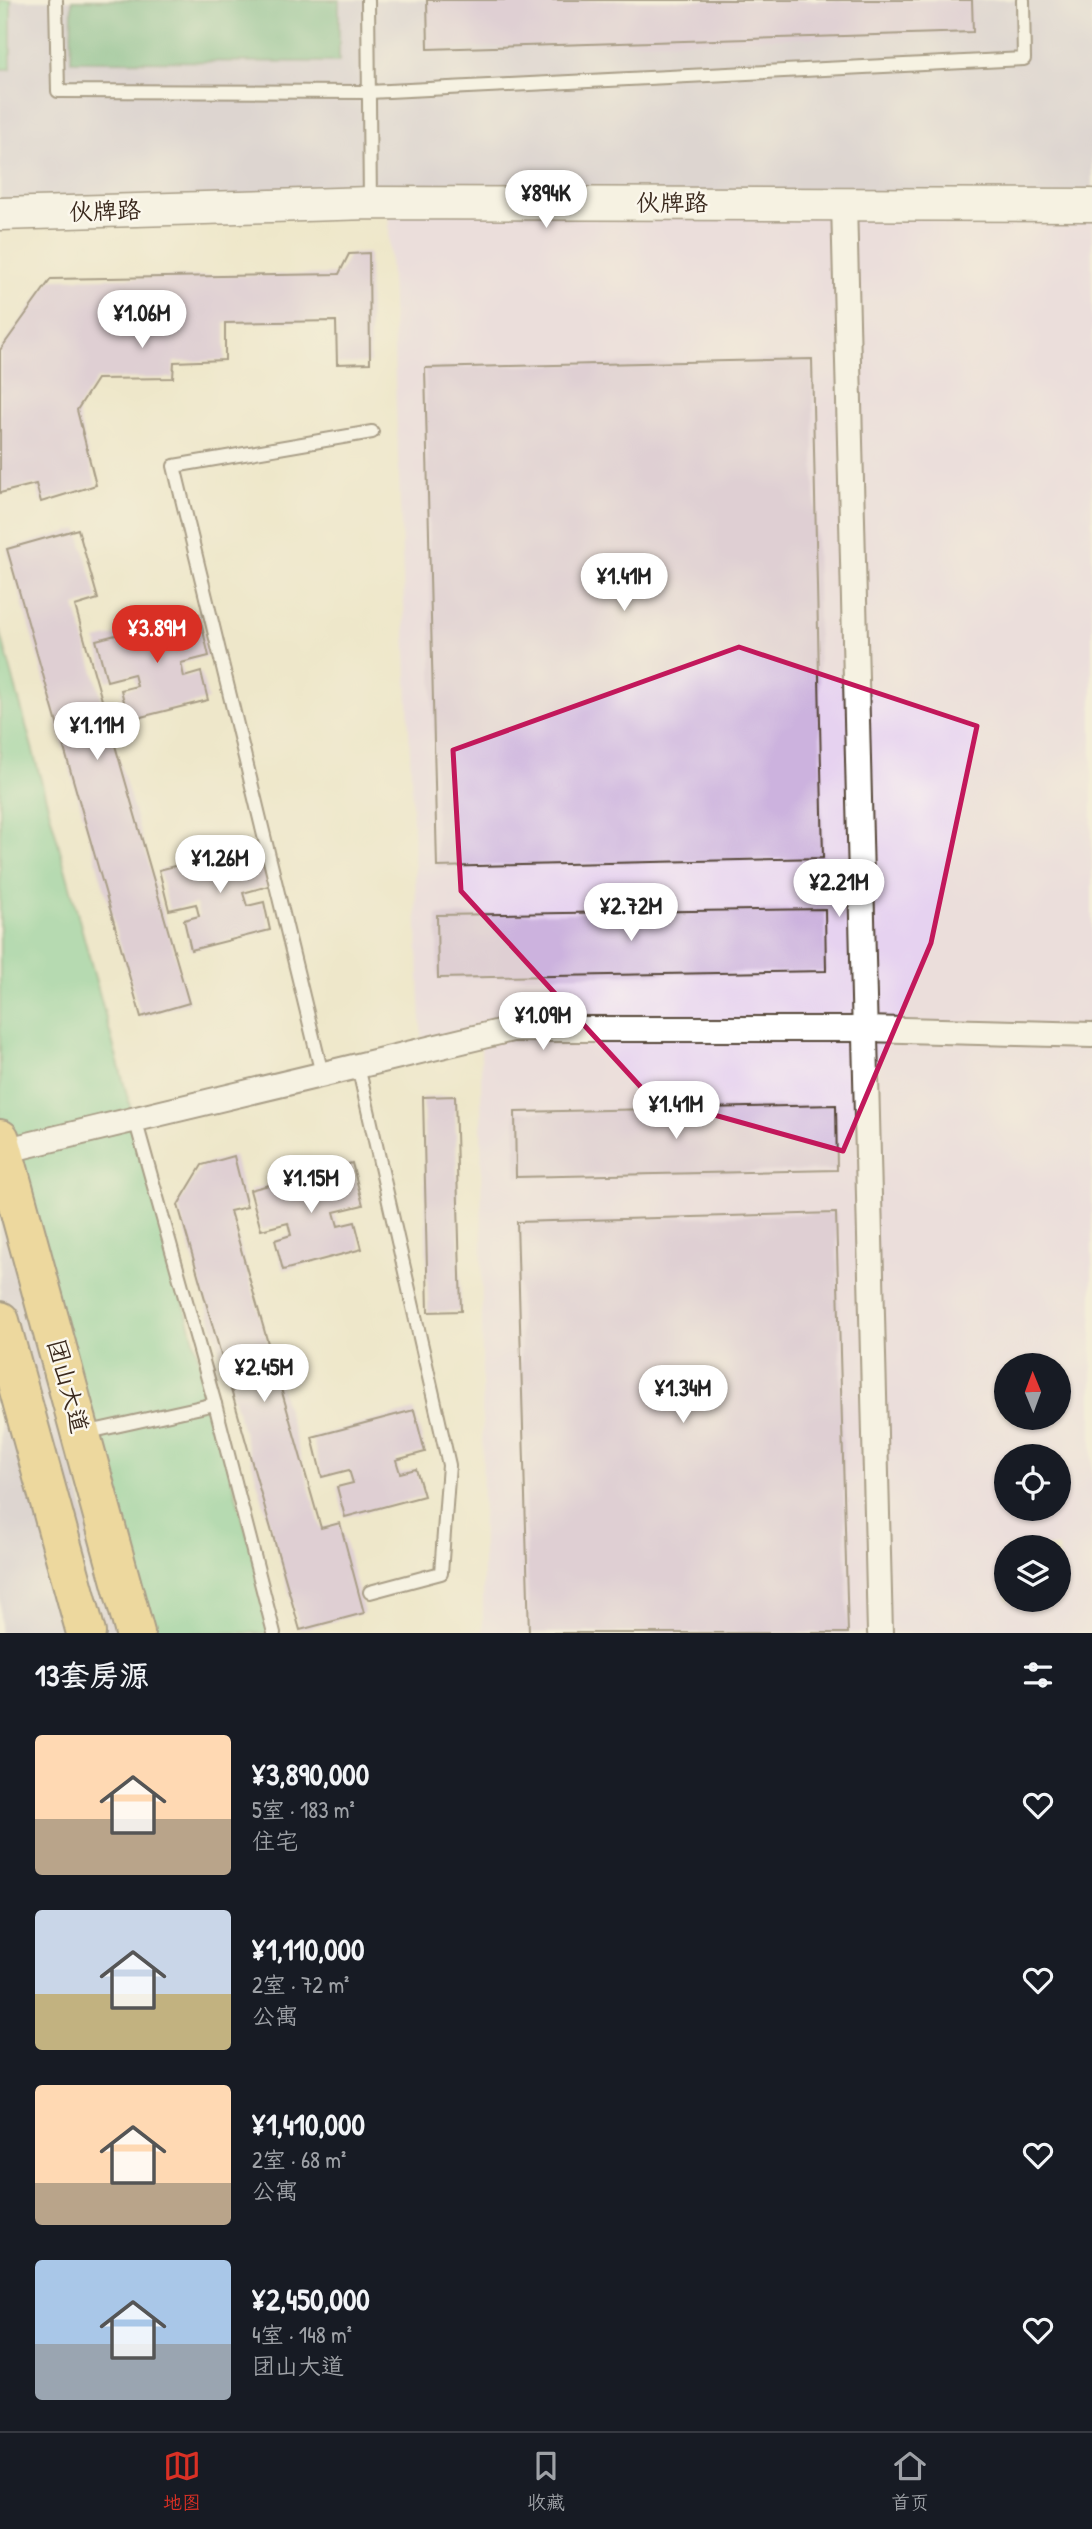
<!DOCTYPE html>
<html lang="zh">
<head>
<meta charset="utf-8">
<style>
  body { margin:0; font-family:"Patrick Hand","LXGW WenKai TC",sans-serif; background:#242831; color:#f1f3f6; height:100vh; display:flex; flex-direction:column; font-size:26px; white-space:nowrap }
  * { box-sizing:border-box; margin:0 }
  p { font-size:23px; color:#9ea1a6 }
  .icon { flex:none; width:38px; height:38px; fill:none; stroke:currentColor; stroke-width:2; stroke-linecap:round; stroke-linejoin:round }
  .map { position:relative; height:1633px; overflow:hidden }
  .side { display:flex; flex-direction:column; background:#171b24; flex:1 }
  .side>* { flex:none }
  .needle { width:46px; rotate:359deg }
  .buttons { position:absolute; left:994px; top:1353px; display:grid; gap:14px }
  .buttons a { display:grid; place-items:center; width:77px; height:77px; border-radius:50%; background:#171b24; box-shadow:0 2px 5px #0004; font-size:35px }
  .price { position:absolute; translate:-50% -60px; padding:0 16px; border-radius:24px; background:#fff; color:#222; font-size:23px; line-height:46px; filter:drop-shadow(0 2px 4px #0008) }
  .price::after { content:''; position:absolute; left:50%; top:42px; width:21px; height:16px; margin-left:-10px; background:inherit; clip-path:polygon(0 0,100% 0,50% 100%) }
  .price.current { background:#d93025; color:#fff }
  ul { padding:0; list-style:none }
  li { display:flex; align-items:center; gap:21px; height:175px; padding:0 35px }
  li span { display:grid; place-items:center; flex:none; width:196px; height:140px; border-radius:7px; color:#555 }
  li>.icon { margin-inline-start:auto }
  span .icon { width:84px; height:84px; fill:#fffc; stroke-width:1 }
  li b { font-size:30px }
  h2 { display:flex; justify-content:space-between; align-items:center; height:84px; padding:0 35px; font-size:30px }
  .tab-bar { display:flex; justify-content:space-around; align-items:center; height:98px; border-top:2px solid #363941; background:#171b24; font-size:19px; color:#9ea1a6 }
  .tab-bar a { display:grid; justify-items:center; gap:4px }
  .tab-bar .current { color:#d93025 }
  .map>svg:first-child { display:block }
</style>
</head>
<body>
<div class="map">
<svg width="1092" height="1633" viewBox="0 0 1092 1633">
  <rect width="100%" height="100%" fill="#fbf7ec"/>
  <filter id="ink" filterUnits="userSpaceOnUse"><feTurbulence type="fractalNoise" baseFrequency=".0143" numOctaves="2"/><feDisplacementMap in="SourceGraphic" scale="14" xChannelSelector="R" yChannelSelector="G"/><feConvolveMatrix kernelMatrix="1 2 1 2 8 2 1 2 1" color-interpolation-filters="sRGB"/></filter>
  <filter id="wash" filterUnits="userSpaceOnUse"><feTurbulence type="fractalNoise" baseFrequency=".00686" numOctaves="4" result="noise"/><feDisplacementMap in="SourceGraphic" scale="28" xChannelSelector="R" yChannelSelector="G"/><feGaussianBlur stdDeviation="1.57" result="paint"/><feColorMatrix in="noise" values="0 0 0 0 0 0 0 0 0 0 0 0 0 0 0 0 0 1.4 0 .05"/><feComposite in="paint" operator="in"/></filter>
  <g filter="url(#wash)">
    <rect width="100%" height="100%" fill="#eee7ca"/>
    <path fill="#e6d2f0" fill-rule="evenodd" d="M388 204 1092 205V1633H483L481 1037 422 1051ZM1006 1365H1059V1418H1006ZM1006 1456H1059V1508H1006ZM1006 1547H1059V1600H1006Z"/>
    <g fill="#c8bfd8">
      <path d="M0 0H1092V205L0 214Z"/>
      <path d="M0 1202 118 1633H0Z"/>
    </g>
    <g fill="#72cb92" stroke="#567a58" stroke-width="2">
      <rect x="0" y="0" width="11" height="69"/>
      <path d="M0 630 274 1633H135L0 1139Z"/>
    </g>
    <path fill="#5daf7c" stroke="#4c6c4d" stroke-width="2" d="M72 0H339V62L71 61Z"/>
    <g id="blocks">
      <g fill="#ccb2de">
        <path d="M427 0H972L973 32 428 49Z"/>
        <path d="M369 253 370 363 337 364 336 321 225 323V360L174 362 173 378 97 379 77 410 96 485 41 502 36 484 0 493V350L51 279 339 274 349 254Z"/>
        <path d="M812 359 823 858 437 867 425 368Z"/>
        <path d="M78 529 98 599 75 606 189 1003 141 1017 7 549Z"/>
        <path d="M199 614 209 656 181 663 184 677 201 672 208 700 129 720 121 690 137 686 134 674 107 681 96 640Z"/>
        <path d="M261 844 272 885 243 893 247 906 264 902 270 930 191 950 184 920 199 916 196 904 169 910 159 870Z"/>
        <path d="M825 909 826 971 438 978 437 915Z"/>
        <path d="M455 1096 461 1311 428 1312 423 1097Z"/>
        <path d="M836 1105 837 1170 516 1177 515 1112Z"/>
        <path d="M234 1156 247 1207 230 1211 321 1528 340 1523 364 1613 300 1630 178 1205 202 1165Z"/>
        <path d="M352 1163 363 1205 334 1212 338 1226 355 1222 362 1249 283 1270 275 1240 291 1235 288 1223 261 1230 250 1190Z"/>
        <path d="M836 1213 848 1633H529L517 1222Z"/>
        <path d="M414 1410 425 1452 396 1460 400 1473 416 1469 424 1496 345 1517 337 1487 353 1483 349 1470 322 1477 312 1437Z"/>
      </g>
    </g>
  </g>
  <g filter="url(#ink)">
    <use href="#blocks" fill-opacity="0" stroke="#564638" stroke-width="2"/>
    <g fill="none" stroke-linecap="round" stroke-linejoin="round">
      <defs>
        <g id="service">
          <path d="M56 0 58 91 369 92 1024 59 1023 0"/>
          <path d="M368 0 370 203"/>
          <path d="M358 1066 449 1465 441 1573 370 1592"/>
          <path d="M322 1074 174 466 372 432"/>
          <path d="M135 1119 215 1404 274 1633"/>
          <path d="M84 1433 215 1404"/>
        </g>
        <g id="minor">
          <path d="M844 203 880 1633"/>
          <path d="M3 1151 512 1029H865L1092 1035"/>
        </g>
        <path id="tertiary" d="M0 214 370 203 1092 205"/>
        <g id="trunk">
          <path d="M0 1139 135 1633"/>
          <path d="M0 1321 86 1633"/>
        </g>
      </defs>
      <use href="#service" stroke="#564638" stroke-width="16"/>
      <use href="#minor" stroke="#564638" stroke-width="28"/>
      <use href="#tertiary" stroke="#564638" stroke-width="35"/>
      <use href="#trunk" stroke="#564638" stroke-width="42"/>
      <use href="#service" stroke="#fff" stroke-width="12"/>
      <use href="#minor" stroke="#fff" stroke-width="24"/>
      <use href="#tertiary" stroke="#fff" stroke-width="32"/>
      <use href="#trunk" stroke="#ebc669" stroke-width="38"/>
    </g>
  </g>
  <path d="M0 0H1092V1633H0ZM739 647 977 726 931 943 843 1151 650 1097 461 891 453 750Z" fill="#eee7ca" fill-opacity=".55" fill-rule="evenodd"/>
  <path fill="none" stroke="#c2185b" stroke-width="5" stroke-linejoin="round" d="M739 647 977 726 931 943 843 1151 650 1097 461 891 453 750Z"/>
  <g text-anchor="middle" stroke-width="5" stroke-linejoin="round" paint-order="stroke">
    <g font-size="24" fill="#3b2a1e" stroke="#fbf7ec">
      <text x="672" y="211">伙牌路</text>
      <text transform="translate(105 211) rotate(-2)" y="8">伙牌路</text>
      <text transform="translate(68 1386) rotate(75)" y="8">团山大道</text>
    </g>
  </g>
</svg>
<div class="buttons">
<a><svg class="needle" viewBox="-14 -14 28 28"><path d="M0-13l5 13h-10z" fill="#e53935"/><path d="M0 13l5-13h-10z" fill="#9ea1a6"/></svg></a>
<a><svg class="icon" aria-label="locate" viewBox="0 0 24 24"><circle cx="12" cy="12" r="6"/><path d="M12 2v4M12 18v4M2 12h4M18 12h4"/></svg></a>
<a><svg class="icon" aria-label="layers" viewBox="0 0 24 24"><path d="M12 4l9 5-9 5-9-5zM3 14l9 5 9-5"/></svg></a>
</div>
<b class="price" style="left:546px;top:230px">¥894K</b>
<b class="price" style="left:142px;top:350px">¥1.06M</b>
<b class="price" style="left:624px;top:613px">¥1.41M</b>
<b class="price current" style="left:157px;top:665px">¥3.89M</b>
<b class="price" style="left:97px;top:762px">¥1.11M</b>
<b class="price" style="left:220px;top:895px">¥1.26M</b>
<b class="price" style="left:839px;top:919px">¥2.21M</b>
<b class="price" style="left:631px;top:943px">¥2.72M</b>
<b class="price" style="left:543px;top:1052px">¥1.09M</b>
<b class="price" style="left:676px;top:1141px">¥1.41M</b>
<b class="price" style="left:311px;top:1215px">¥1.15M</b>
<b class="price" style="left:264px;top:1404px">¥2.45M</b>
<b class="price" style="left:683px;top:1425px">¥1.34M</b>
</div>
<section class="side">
<h2>13套房源<svg class="icon" aria-label="filters" viewBox="0 0 24 24"><path d="M4 7h16M4 17h16"/><circle cx="9" cy="7" r="2"/><circle cx="15" cy="17" r="2"/></svg></h2>
<ul>
<li><span style="background:linear-gradient(#ffd9b3 60%,#b9a48a 0)"><svg class="icon" aria-label="home" viewBox="0 0 24 24"><path d="M3 11l9-7 9 7M6 9v11h12V9"/></svg></span><div><b>¥3,890,000</b><p>5室 · 183 m²</p><p>住宅</p></div><svg class="icon" aria-label="heart" viewBox="0 0 24 24"><path d="M12 20l-8-8c-3-5 5-10 8-4 3-6 11-1 8 4z"/></svg></li>
<li><span style="background:linear-gradient(#c9d6e8 60%,#c2b280 0)"><svg class="icon" aria-label="home" viewBox="0 0 24 24"><path d="M3 11l9-7 9 7M6 9v11h12V9"/></svg></span><div><b>¥1,110,000</b><p>2室 · 72 m²</p><p>公寓</p></div><svg class="icon" aria-label="heart" viewBox="0 0 24 24"><path d="M12 20l-8-8c-3-5 5-10 8-4 3-6 11-1 8 4z"/></svg></li>
<li><span style="background:linear-gradient(#ffd9b3 70%,#b9a48a 0)"><svg class="icon" aria-label="home" viewBox="0 0 24 24"><path d="M3 11l9-7 9 7M6 9v11h12V9"/></svg></span><div><b>¥1,410,000</b><p>2室 · 68 m²</p><p>公寓</p></div><svg class="icon" aria-label="heart" viewBox="0 0 24 24"><path d="M12 20l-8-8c-3-5 5-10 8-4 3-6 11-1 8 4z"/></svg></li>
<li><span style="background:linear-gradient(#a9c7e8 60%,#9aa5b1 0)"><svg class="icon" aria-label="home" viewBox="0 0 24 24"><path d="M3 11l9-7 9 7M6 9v11h12V9"/></svg></span><div><b>¥2,450,000</b><p>4室 · 148 m²</p><p>团山大道</p></div><svg class="icon" aria-label="heart" viewBox="0 0 24 24"><path d="M12 20l-8-8c-3-5 5-10 8-4 3-6 11-1 8 4z"/></svg></li>
</ul>
</section>
<nav class="tab-bar">
<a class="current"><svg class="icon" aria-label="map" viewBox="0 0 24 24"><path d="M3 6l6-2 6 2 6-2v14l-6 2-6-2-6 2zM9 4v14M15 6v14"/></svg>地图</a>
<a><svg class="icon" aria-label="saved" viewBox="0 0 24 24"><path d="M7 4h10v16l-5-4-5 4z"/></svg>收藏</a>
<a><svg class="icon" aria-label="home" viewBox="0 0 24 24"><path d="M3 11l9-7 9 7M6 9v11h12V9"/></svg>首页</a>
</nav>
</body>
</html>
